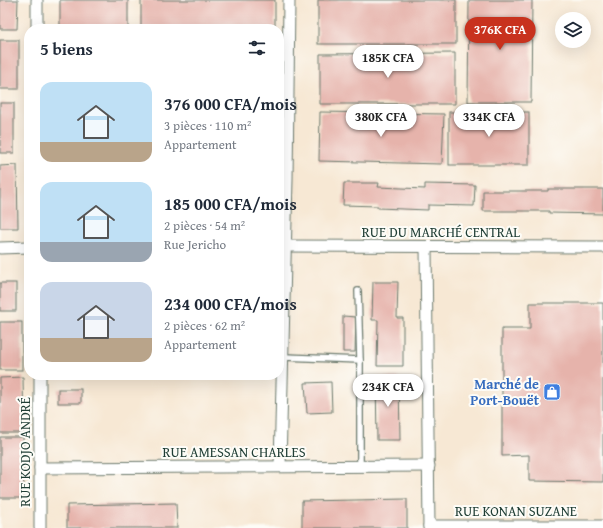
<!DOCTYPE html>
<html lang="fr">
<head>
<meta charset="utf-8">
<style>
  body { margin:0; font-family:"Gentium Book Plus",serif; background:#f2f2f3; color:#1f2937; height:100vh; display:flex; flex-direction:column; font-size:15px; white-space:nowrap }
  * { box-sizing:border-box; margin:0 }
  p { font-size:13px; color:#747a83 }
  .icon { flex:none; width:22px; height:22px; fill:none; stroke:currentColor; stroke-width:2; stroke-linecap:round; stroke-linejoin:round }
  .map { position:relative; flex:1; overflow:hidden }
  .sheet { position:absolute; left:24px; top:24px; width:260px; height:356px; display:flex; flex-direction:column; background:#fff; border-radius:16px; box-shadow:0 4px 16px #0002 }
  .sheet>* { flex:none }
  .controls { position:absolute; left:555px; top:12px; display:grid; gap:8px }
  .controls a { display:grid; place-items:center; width:36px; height:36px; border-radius:50%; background:#fff; box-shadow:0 4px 16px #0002; font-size:20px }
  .price { position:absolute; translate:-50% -34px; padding:0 9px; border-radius:14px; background:#fff; color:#222; font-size:13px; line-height:26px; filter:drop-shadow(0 1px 2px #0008) }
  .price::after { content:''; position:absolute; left:50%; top:24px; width:12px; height:9px; margin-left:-6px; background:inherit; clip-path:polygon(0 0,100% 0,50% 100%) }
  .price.selected { background:#c8321e; color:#fff }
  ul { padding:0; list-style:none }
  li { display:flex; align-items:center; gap:12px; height:100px; padding:0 16px }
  li span { display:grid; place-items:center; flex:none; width:112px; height:80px; border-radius:12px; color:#555 }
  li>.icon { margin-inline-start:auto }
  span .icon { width:48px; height:48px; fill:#fffc; stroke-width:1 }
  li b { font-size:17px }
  h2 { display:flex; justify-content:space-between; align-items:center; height:48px; padding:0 16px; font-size:17px }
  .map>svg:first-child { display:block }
</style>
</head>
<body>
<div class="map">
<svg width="603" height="528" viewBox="0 0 603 528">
  <rect width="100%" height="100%" fill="#fdfcf7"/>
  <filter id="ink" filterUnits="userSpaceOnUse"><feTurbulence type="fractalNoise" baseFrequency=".025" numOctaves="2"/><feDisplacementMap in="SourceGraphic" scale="8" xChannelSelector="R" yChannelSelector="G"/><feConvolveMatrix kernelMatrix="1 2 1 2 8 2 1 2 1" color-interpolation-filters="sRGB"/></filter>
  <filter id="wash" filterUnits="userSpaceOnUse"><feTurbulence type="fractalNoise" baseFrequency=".012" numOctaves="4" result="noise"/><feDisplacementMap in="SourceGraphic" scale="16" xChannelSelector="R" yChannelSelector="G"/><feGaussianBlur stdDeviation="0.9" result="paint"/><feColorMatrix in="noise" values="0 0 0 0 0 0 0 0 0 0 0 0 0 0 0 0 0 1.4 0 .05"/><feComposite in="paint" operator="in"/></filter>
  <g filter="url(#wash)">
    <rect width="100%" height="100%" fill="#f7e8d4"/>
    <g id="blocks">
      <g fill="#e6b3ab">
        <path d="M0 0H18L17 29H0Z"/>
        <rect x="60" y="0" width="68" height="29"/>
        <rect x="141" y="0" width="134" height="29"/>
        <rect x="318" y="0" width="138" height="44"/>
        <path d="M469 0H532L531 102H468Z"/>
        <rect x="0" y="40" width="19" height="49"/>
        <path d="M455 53V104H320V54Z"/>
        <rect x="279" y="89" width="2" height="85"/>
        <rect x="0" y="103" width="14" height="50"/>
        <path d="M320 112 444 114 442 164 319 161Z"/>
        <rect x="449" y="112" width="80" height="53"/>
        <path d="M17 165 18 228H0V166Z"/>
        <path d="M344 183H379L378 187 425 189V184L475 185 474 206 428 205V210L378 208V206L343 205Z"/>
        <path d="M548 189H603V214L549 213V211H483V191H548Z"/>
        <path d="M373 282H398L397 318H403V366H377L378 320H372Z"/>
        <rect x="0" y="283" width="16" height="28"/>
        <path d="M530 303H603V482L529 481V455L502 456V329H530Z"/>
        <path d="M343 316 356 317 355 352H343Z"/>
        <rect x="0" y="322" width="22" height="48"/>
        <path d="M23 377 24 433H0V378Z"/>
        <path d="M376 377H399L400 440H377Z"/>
        <path d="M331 382 332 412 307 413 305 383Z"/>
        <rect x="58" y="389" width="23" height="14"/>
        <path d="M0 437H23L24 498H0Z"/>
        <path d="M407 499V528H302V501Z"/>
        <path d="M176 503 177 528H67V505Z"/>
      </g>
    </g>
  </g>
  <g filter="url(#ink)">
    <use href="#blocks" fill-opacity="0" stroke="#6b796c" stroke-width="1"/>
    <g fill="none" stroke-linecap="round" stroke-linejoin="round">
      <defs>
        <g id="service">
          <path d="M358 291 360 360V466"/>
          <path d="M284 357 360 360"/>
        </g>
        <g id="minor">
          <path d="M37 0V29"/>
          <path d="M280 246 603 247"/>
          <path d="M426 247 429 528"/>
          <path d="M0 248 29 247"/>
          <path d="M40 375V528"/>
          <path d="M280 466 287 179 289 0"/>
          <path d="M40 468 429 466"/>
          <path d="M429 526H603"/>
        </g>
      </defs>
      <use href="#service" stroke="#6b796c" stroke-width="8"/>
      <use href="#minor" stroke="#6b796c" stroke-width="13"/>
      <use href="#service" stroke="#fff" stroke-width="5.5"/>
      <use href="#minor" stroke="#fff" stroke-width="11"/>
    </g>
  </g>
  <defs>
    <symbol id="shop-square" viewBox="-11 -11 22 22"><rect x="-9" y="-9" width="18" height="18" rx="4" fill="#3f7fe0" stroke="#fdfcf7"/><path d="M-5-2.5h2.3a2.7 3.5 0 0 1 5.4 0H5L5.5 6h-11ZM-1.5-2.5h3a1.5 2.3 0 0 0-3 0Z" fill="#fff"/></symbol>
  </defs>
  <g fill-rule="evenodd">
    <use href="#shop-square" x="542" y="382" width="20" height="20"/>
  </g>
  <g text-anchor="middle" stroke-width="4" stroke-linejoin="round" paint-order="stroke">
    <g font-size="14" fill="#1f3d34" stroke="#fdfcf7">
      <text x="441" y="237">RUE DU MARCHÉ CENTRAL</text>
      <text transform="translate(25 452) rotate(-90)" y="5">RUE KODJO ANDRÉ</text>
      <text x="234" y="457">RUE AMESSAN CHARLES</text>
      <text x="516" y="516">RUE KONAN SUZANE</text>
    </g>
    <g font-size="14" font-weight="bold" fill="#366cbe" stroke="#fdfcf7" text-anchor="end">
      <text x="539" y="389">Marché de<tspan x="539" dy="16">Port-Bouët</tspan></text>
    </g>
  </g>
</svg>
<div class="controls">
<a><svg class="icon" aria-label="layers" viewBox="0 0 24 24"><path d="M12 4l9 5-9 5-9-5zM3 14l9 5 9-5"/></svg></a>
</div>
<b class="price selected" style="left:500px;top:51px">376K CFA</b>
<b class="price" style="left:388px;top:79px">185K CFA</b>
<b class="price" style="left:381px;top:138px">380K CFA</b>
<b class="price" style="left:489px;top:138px">334K CFA</b>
<b class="price" style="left:388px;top:408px">234K CFA</b>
<section class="sheet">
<h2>5 biens<svg class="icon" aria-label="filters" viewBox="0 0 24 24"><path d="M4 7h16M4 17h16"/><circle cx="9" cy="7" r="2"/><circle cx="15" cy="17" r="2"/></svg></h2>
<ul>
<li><span style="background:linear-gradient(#bfe0f5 75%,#b9a48a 0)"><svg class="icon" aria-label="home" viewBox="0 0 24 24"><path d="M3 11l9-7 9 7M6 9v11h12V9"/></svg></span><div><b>376 000 CFA/mois</b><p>3 pièces · 110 m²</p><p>Appartement</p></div></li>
<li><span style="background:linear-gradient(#bfe0f5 75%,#9aa5b1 0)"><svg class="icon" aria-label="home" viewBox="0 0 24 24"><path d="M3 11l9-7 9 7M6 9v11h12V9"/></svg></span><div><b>185 000 CFA/mois</b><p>2 pièces · 54 m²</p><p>Rue Jericho</p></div></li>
<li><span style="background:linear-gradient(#c9d6e8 70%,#b9a48a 0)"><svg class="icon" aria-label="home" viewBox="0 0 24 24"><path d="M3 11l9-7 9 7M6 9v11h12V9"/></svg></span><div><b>234 000 CFA/mois</b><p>2 pièces · 62 m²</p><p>Appartement</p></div></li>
</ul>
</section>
</div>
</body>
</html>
